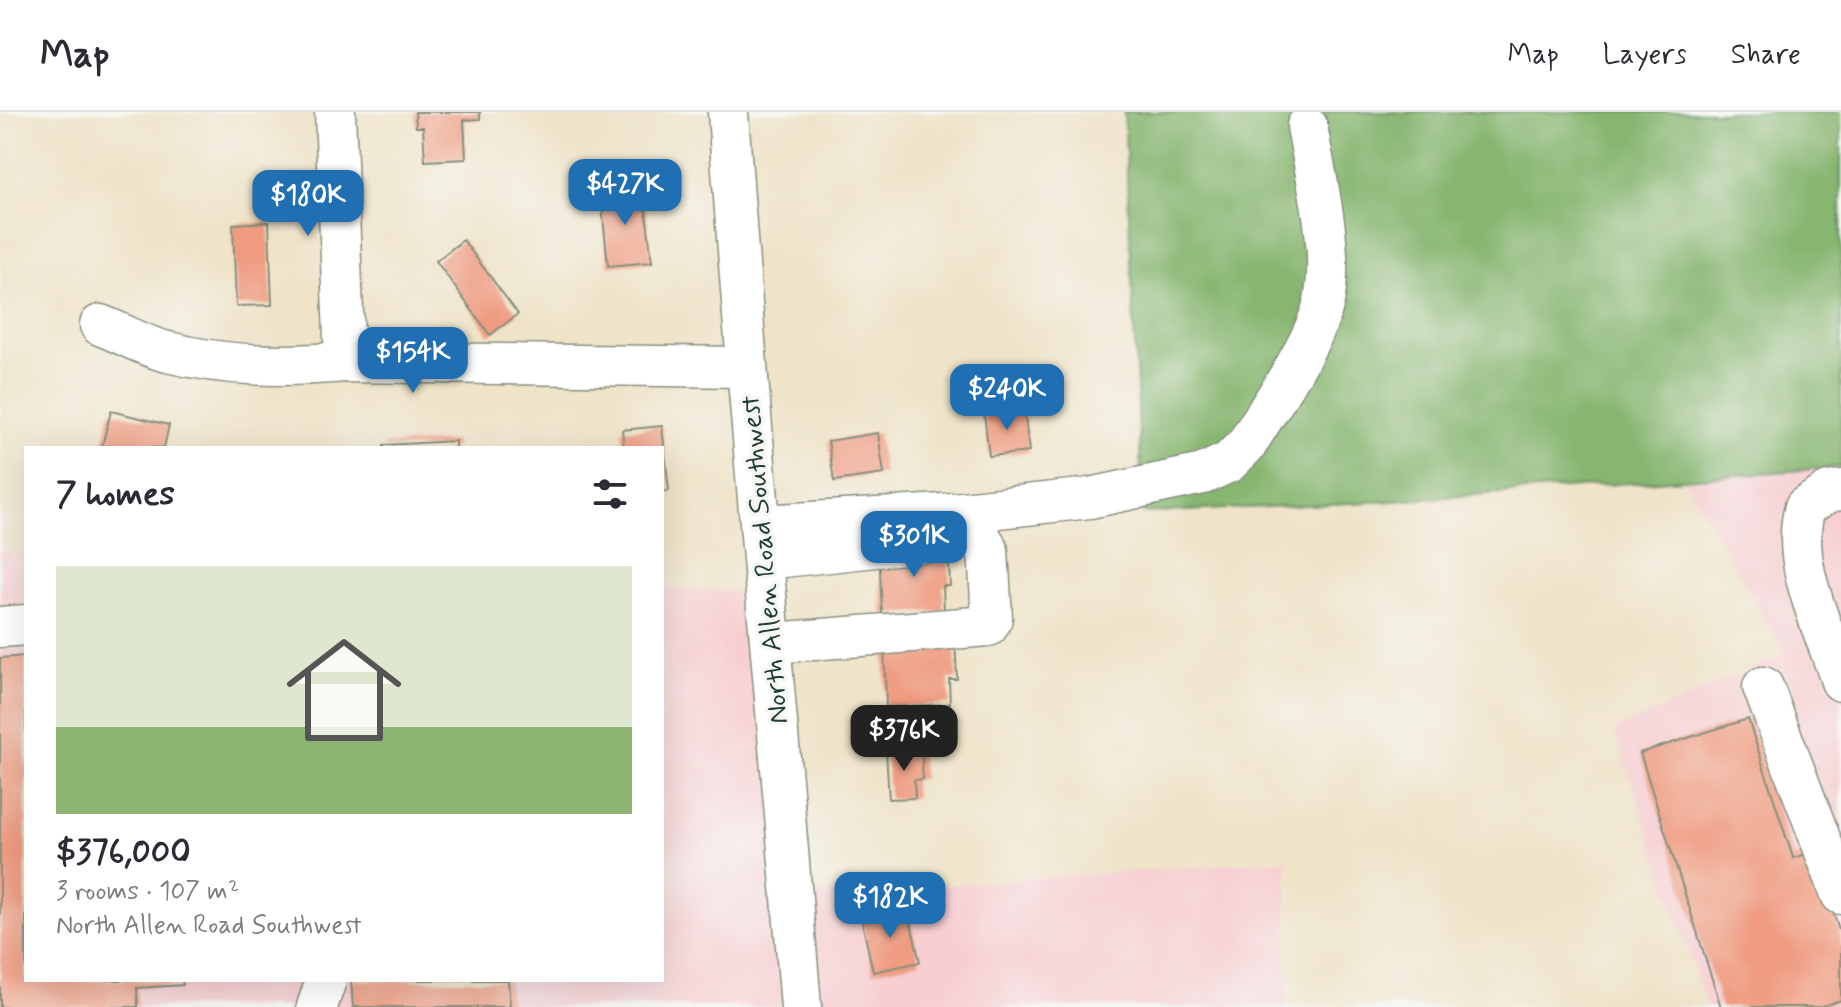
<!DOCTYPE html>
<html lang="en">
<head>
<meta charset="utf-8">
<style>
  body { margin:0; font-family:Mynerve,sans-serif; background:#f2f2f3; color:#2b2b33; height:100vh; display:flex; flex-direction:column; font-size:30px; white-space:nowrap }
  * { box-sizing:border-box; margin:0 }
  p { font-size:26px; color:#7c7c81 }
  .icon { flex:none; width:44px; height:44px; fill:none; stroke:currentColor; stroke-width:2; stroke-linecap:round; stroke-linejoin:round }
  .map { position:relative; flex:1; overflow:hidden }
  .side { position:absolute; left:24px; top:334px; width:640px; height:536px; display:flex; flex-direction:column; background:#fff; border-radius:0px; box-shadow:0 8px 32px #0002 }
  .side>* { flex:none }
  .price { position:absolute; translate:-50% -68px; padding:0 18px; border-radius:16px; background:#1f6fb2; color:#fff; font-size:26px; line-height:52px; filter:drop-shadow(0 2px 4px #0008) }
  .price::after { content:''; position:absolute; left:50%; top:48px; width:24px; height:18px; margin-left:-12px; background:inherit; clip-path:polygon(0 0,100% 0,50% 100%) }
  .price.current { background:#222; color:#fff }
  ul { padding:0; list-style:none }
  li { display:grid; align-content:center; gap:16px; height:424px; padding:0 32px }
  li+li { border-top:2px solid #e1e1e2 }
  li span { display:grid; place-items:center; height:248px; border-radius:0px; color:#555 }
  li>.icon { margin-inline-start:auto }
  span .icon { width:144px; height:144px; fill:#fffc; stroke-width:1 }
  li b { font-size:34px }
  h2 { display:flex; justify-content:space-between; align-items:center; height:96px; padding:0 32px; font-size:34px }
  header { display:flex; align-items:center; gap:48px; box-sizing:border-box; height:112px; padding:0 40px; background:#fff; border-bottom:2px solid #e1e1e2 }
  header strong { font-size:38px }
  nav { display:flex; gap:44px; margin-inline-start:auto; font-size:28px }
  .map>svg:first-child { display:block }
</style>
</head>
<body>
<header>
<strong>Map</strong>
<nav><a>Map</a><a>Layers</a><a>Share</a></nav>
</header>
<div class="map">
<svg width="1841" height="895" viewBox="0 0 1841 895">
  <rect width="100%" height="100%" fill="#f6f6f2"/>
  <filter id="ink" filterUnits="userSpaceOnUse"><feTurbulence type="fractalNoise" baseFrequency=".0125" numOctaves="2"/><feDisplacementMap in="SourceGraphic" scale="16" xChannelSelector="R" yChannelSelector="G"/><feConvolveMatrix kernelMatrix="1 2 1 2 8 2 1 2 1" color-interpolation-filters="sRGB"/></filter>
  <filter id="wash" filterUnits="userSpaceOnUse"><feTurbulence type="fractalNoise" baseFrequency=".006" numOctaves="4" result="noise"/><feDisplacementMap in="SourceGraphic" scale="32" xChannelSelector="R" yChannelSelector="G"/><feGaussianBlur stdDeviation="1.8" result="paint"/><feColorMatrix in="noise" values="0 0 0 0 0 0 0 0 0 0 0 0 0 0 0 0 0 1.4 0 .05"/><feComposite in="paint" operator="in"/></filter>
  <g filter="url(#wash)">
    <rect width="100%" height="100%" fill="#efe3c8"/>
    <g fill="#f7cfd3">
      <path d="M1841 355V895H1707L1614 618 1785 542 1684 367Z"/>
      <path d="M0 440 26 441V868H662V476L753 481 796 784 1287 748V895H0Z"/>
    </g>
    <path fill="#86b66f" stroke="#527a52" stroke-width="2" d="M1124 0H1841V355L1393 389 1143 401Z"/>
    <g id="blocks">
      <g fill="#ef9c81">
        <path d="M415 0H480V7L464 8 466 47 425 49 423 15H416Z"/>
        <path d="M630 71 632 92 645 90 652 150 608 154 600 74Z"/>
        <path d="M269 110 272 193 236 194 233 112Z"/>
        <path d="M463 128 518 202 490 223 436 149Z"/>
        <path d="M1024 296 1029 340 989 344 984 301Z"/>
        <path d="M111 299 169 313 164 336 102 334Z"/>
        <path d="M662 314 669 379 662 380V336H624L622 318Z"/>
        <path d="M878 321 884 362 834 369 828 329Z"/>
        <path d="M455 329V336H384V333Z"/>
        <path d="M948 434 950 474H943L944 499 882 502 879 438Z"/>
        <path d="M955 527 957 567H949L950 592 886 595 884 530Z"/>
        <path d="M26 544V868H182L183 873 137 876 138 895H0V546Z"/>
        <path d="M1748 607 1793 746 1814 740 1841 825V888L1819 895H1721L1640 641Z"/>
        <path d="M921 637 923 667 914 668 915 686 889 687 886 639Z"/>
        <path d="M907 795 920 850 873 860 861 805Z"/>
        <path d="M351 868H508L510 895H353Z"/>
      </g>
    </g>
  </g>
  <g filter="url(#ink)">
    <use href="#blocks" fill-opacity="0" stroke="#87907e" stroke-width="2"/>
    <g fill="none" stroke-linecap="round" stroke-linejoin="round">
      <defs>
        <g id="minor">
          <path d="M335 0 345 250"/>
          <path d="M728 0C748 299 777 597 801 895"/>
          <path d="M100 213C122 221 145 235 168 240 227 255 285 255 345 250L745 255"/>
          <path d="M1841 378 1829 380 1805 395C1789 451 1824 515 1841 569"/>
          <path d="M762 413 943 402 1090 386 1203 362 1229 350 1247 332C1269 295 1310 238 1322 197 1337 146 1316 67 1307 14"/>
          <path d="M765 447 967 425 983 429 988 438 992 506 988 514 772 531"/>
          <path d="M0 515 26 513"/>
          <path d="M1763 575 1841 782"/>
          <path d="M317 895 326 868"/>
        </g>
      </defs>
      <use href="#minor" stroke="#87907e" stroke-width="43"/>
      <use href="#minor" stroke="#fff" stroke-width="40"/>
    </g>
  </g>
  <g text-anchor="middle" stroke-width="7" stroke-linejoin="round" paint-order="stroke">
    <g font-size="28" fill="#1f3d34" stroke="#f6f6f2">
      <text transform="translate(763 448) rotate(-95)" y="10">North Allen Road Southwest</text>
    </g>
  </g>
</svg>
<b class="price" style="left:625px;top:115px">$427K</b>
<b class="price" style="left:308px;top:126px">$180K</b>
<b class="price" style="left:413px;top:283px">$154K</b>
<b class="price" style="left:1007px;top:320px">$240K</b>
<b class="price" style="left:914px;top:467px">$301K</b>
<b class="price current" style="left:904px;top:661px">$376K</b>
<b class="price" style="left:890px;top:828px">$182K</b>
<section class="side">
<h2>7 homes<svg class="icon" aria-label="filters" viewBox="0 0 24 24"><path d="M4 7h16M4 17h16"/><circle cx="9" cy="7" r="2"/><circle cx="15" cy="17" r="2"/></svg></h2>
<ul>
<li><span style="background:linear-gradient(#dfe7d0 65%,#8fb573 0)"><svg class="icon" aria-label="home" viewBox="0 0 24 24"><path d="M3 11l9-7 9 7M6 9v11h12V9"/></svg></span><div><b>$376,000</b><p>3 rooms · 107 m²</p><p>North Allen Road Southwest</p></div></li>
</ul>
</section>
</div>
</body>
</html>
